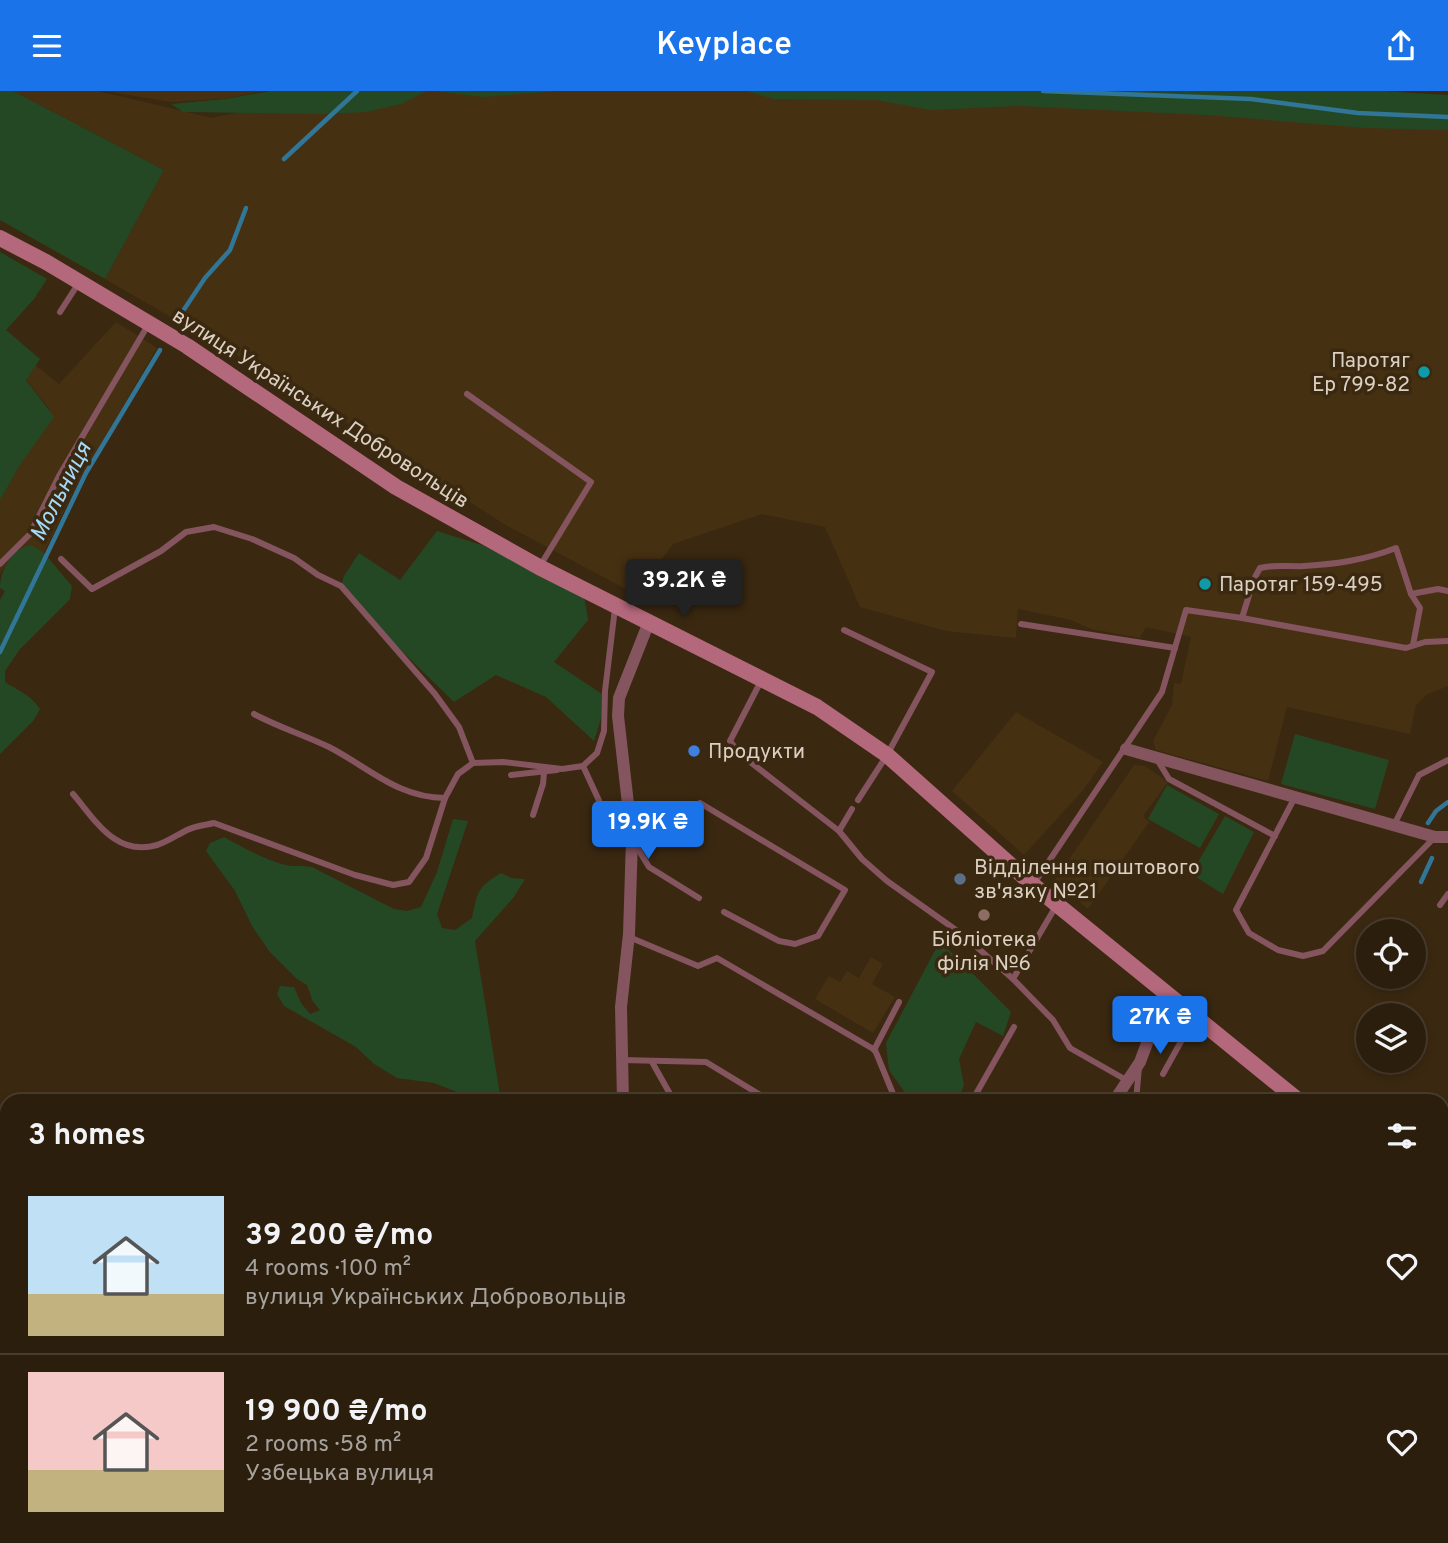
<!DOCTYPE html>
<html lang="en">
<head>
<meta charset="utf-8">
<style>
  body { margin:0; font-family:Overpass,sans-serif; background:#382b1b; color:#f1f3f6; height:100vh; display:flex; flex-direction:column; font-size:26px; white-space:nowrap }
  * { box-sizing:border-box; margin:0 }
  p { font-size:23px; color:#a6a29d }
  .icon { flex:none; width:38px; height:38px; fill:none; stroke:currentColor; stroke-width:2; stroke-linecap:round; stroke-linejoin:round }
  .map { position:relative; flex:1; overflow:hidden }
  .side { position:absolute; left:0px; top:1003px; width:1449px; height:450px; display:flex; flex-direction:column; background:#2c1e0d; border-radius:21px 21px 0 0; box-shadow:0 4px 10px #0003,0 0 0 2px #483c2e }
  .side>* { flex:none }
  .tools { position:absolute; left:1356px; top:828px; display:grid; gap:14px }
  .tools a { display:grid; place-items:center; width:70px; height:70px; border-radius:50%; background:#2c1e0d; box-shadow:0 4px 10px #0003,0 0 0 2px #483c2e; font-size:35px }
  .price { position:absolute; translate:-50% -60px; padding:0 16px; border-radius:7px; background:#1a73e8; color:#fff; font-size:23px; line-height:46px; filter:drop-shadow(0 2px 4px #0008) }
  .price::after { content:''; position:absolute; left:50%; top:42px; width:21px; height:16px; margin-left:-10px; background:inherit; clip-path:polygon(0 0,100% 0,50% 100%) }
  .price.current { background:#222; color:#fff }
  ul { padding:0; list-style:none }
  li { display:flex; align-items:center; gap:21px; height:175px; padding:0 28px }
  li+li { border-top:2px solid #483c2e }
  li span { display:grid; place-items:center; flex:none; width:196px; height:140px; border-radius:0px; color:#555 }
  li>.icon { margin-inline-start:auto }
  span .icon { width:84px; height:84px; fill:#fffc; stroke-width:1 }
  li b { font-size:30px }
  h2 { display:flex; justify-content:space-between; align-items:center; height:84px; padding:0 28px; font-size:30px }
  header { display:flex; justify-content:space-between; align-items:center; height:91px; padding:0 28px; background:#1a73e8; color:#fff; font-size:32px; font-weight:600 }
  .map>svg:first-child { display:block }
</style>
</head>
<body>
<header><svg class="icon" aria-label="menu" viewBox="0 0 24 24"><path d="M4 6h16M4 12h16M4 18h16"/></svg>Keyplace<svg class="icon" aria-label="share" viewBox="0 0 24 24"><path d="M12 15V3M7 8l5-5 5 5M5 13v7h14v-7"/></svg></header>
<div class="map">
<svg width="1448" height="1452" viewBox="0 0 1448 1452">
  <rect width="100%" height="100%" fill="#3a2811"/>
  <g fill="#463012">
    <path d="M13 0H98L212 27 333 0H788L946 11 1149 20 1448 38V595L1426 604 1416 614 1410 643 1287 616 1268 690 1156 659 1153 650 1172 614 1174 592 1181 593 1191 546 1146 536 1140 547 1091 538 1071 529 1018 518 1016 547 946 540 860 516 825 436 762 423 673 453 635 503 504 433 273 285 105 188 164 79Z"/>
    <path d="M104 0H266L223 8 171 11Z"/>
    <path d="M116 231 157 257 75 397 44 462 31 455 15 463 0 482V409L49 318 26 288 35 274 59 293Z"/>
    <path d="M1016 621 1103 671 1084 698 1024 764 952 700Z"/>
    <path d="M1134 674 1145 675 1168 691 1143 725 1149 731 1088 818 1054 790Z"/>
    <path d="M871 866 883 873 872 893 895 906 873 942 815 908 829 885 840 891 847 880 859 887Z"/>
    <path d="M871 1446H1147L1143 1452H868Z"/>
    <path d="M1218 1446H1247L1243 1452H1214Z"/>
  </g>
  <g fill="#244824">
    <path d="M0 0H13L164 79 105 188 0 129Z"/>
    <path d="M271 0H427L401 13 366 21 323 23 183 21 171 13 225 8Z"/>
    <path d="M434 0H559L483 6Z"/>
    <path d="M746 0H1381L1448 4V39L1366 37 1206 24 1020 15 931 19 876 9 774 8Z"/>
    <path d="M0 161 47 188 34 208 6 239 40 268 26 289 54 326 21 372 0 409Z"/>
    <path d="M437 440 482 454 584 505 588 529 554 571 602 603 601 627 594 650 546 606 496 584 454 611 376 535 341 495 344 485 359 462 400 489Z"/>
    <path d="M31 454 44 462 72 495 70 508 20 558 5 580V591C19 600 31 604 40 618L33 630 0 663V509L5 500 0 497C0 480 12 457 31 454Z"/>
    <path d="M1295 643 1389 669 1375 718 1281 693Z"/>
    <path d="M1167 694 1219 723 1200 757 1148 728Z"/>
    <path d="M1225 725 1254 741 1223 803 1191 783Z"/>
    <path d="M453 728 468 730 437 823 442 837 455 839 472 827C478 801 476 797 501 782L511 787 525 788 514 806 475 850 501 1010H452L457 1001 434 992 397 987 374 973 356 956 284 915 277 903 280 895 294 896 301 912 310 923 320 919 313 911 307 894 297 888 269 860 252 835 235 800 206 760 210 752 224 746C244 757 263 768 285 774 294 776 303 774 312 776L394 818 407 820 421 816 437 781Z"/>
    <path d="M940 850 1011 921 1003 945 976 931 959 968 964 994 958 1010H911L889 979 886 952Z"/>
    <path d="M487 1446H644L641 1452H485Z"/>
  </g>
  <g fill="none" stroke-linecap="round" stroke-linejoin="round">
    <g stroke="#317697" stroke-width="4.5">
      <path d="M1043 0 1251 8 1358 22 1448 26"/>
      <path d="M284 68 357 0"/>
      <path d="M181 223 205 187 230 159 246 117"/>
      <path d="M0 561 86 382 160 259"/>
      <path d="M1428 732 1436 720 1448 711"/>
      <path d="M1421 791 1432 767"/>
      <path d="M1442 1034 1448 1029"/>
    </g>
    <g stroke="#84545f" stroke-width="6">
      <path d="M60 221 78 193"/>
      <path d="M467 303 591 391 540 475"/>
      <path d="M61 468 92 498 161 460 186 441 214 436 252 448 294 467 318 484 341 495 435 603 459 636 473 672"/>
      <path d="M0 473 30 443 59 385 148 234"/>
      <path d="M1411 503 1438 498 1448 500"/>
      <path d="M1242 527 1406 557 1425 551 1448 550"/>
      <path d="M1021 533 1175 557"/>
      <path d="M844 539 932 581 887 664 858 709"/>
      <path d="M762 588 730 650 740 663 839 740 862 768 887 790 963 844 1013 888 1053 929 1070 957 1128 990"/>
      <path d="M254 623C278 636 304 644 329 656 368 676 398 707 445 707"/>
      <path d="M1158 670 1169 688 1275 745"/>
      <path d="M583 675 608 729 632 748 649 776 699 807"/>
      <path d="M511 684 557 679"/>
      <path d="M73 703C96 730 116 766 157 754 167 751 177 744 187 739 195 735 205 734 214 732L355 784 393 794 409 791 426 767 445 707 458 683 473 672 503 671 562 678 583 675 597 662 604 640 605 600 615 517"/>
      <path d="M1295 706 1236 819 1249 842 1278 859 1303 865 1323 860 1434 747"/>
      <path d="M700 712 845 799 818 845 795 853 779 850 724 821"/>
      <path d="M533 724 543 693 544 682"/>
      <path d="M1394 734 1419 684 1448 669"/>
      <path d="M839 740 852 718"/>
      <path d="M1033 794 1162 601 1186 519 1242 527 1254 488 1260 477C1275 473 1290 476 1304 475 1337 473 1365 469 1396 457L1411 503 1420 517 1413 554"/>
      <path d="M1440 814 1448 803"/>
      <path d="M629 846 698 875 717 867 875 959 896 1010"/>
      <path d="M1029 861 1056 815"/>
      <path d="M1013 888 1024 869"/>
      <path d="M874 959 899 911"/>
      <path d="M622 969 706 971 770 1010"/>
      <path d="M652 971 674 1010"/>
      <path d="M1163 983 1194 927"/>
      <path d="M972 1010 1014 936"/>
      <path d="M1136 1010 1139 976"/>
      <path d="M1172 1446 1179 1452"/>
      <path d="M270 1452V1446"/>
      <path d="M1208 1452 1212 1446"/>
    </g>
    <g stroke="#84545f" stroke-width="12">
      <path d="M1126 658 1435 746H1448"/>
      <path d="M623 1010 621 916 629 843 632 748 618 625 619 607 649 531"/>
      <path d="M1114 1010 1140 971 1166 901"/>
      <path d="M1442 1435 1448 1421"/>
      <path d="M806 1446 809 1452"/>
      <path d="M840 1452 843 1446"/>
      <path d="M1435 1452 1437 1446"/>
    </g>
    <g stroke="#b4687c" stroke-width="16">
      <path d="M0 147 46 171 187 255 396 396 539 476 817 616 887 664 1033 794 1299 1010"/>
      <path d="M1442 1107 1448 1111"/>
    </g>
  </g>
  <g fill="#0f9aa8" stroke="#3a2811" stroke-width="2.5">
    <circle cx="1424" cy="281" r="7"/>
    <circle cx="1205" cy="493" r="7"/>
  </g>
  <circle fill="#3f7fe0" stroke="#3a2811" stroke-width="2.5" cx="694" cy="660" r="7"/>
  <circle fill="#5c6f8a" stroke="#3a2811" stroke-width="2.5" cx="960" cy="788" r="7"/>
  <circle fill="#8d6e63" stroke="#3a2811" stroke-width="2.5" cx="984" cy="824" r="7"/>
  <g text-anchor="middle" stroke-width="7" stroke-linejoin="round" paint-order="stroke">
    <g font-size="21" fill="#dbd0c2" stroke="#3a2811" text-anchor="start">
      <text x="1410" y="276" text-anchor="end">Паротяг<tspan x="1410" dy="24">Ер 799-82</tspan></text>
      <text x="1219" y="500">Паротяг 159-495</text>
      <text x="708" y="667">Продукти</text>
      <text x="974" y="783">Відділення поштового<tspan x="974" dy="24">зв'язку №21</tspan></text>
      <text x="984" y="855" text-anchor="middle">Бібліотека<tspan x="984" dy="24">філія №6</tspan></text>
    </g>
    <g font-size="21" fill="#dbd0c2" stroke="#3a2811">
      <text transform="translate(321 317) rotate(33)" y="7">вулиця Українських Добровольців</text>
    </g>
    <g font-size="23" font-style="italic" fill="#a3d9f7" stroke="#3a2811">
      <text transform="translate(60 400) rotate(-63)" y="8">Мольниця</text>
    </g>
  </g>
</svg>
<div class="tools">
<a><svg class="icon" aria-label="locate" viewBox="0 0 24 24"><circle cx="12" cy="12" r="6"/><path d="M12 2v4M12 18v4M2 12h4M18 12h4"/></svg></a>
<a><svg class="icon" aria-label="layers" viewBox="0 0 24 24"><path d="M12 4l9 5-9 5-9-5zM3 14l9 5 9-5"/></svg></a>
</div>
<b class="price current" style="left:684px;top:528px">39.2K ₴</b>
<b class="price" style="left:648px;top:770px">19.9K ₴</b>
<b class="price" style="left:1160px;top:965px">27K ₴</b>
<section class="side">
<h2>3 homes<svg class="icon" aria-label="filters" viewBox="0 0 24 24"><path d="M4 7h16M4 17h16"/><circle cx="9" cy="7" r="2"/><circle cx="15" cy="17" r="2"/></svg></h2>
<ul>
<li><span style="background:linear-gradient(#bfe0f5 70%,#c2b280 0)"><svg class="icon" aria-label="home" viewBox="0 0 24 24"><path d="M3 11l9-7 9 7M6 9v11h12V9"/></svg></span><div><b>39 200 ₴/mo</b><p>4 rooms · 100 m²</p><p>вулиця Українських Добровольців</p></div><svg class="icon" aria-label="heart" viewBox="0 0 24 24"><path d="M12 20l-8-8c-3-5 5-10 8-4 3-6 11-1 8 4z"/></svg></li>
<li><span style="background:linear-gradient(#f6c9c9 70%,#c2b280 0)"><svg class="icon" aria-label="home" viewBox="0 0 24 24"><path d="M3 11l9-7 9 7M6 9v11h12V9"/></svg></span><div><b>19 900 ₴/mo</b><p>2 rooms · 58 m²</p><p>Узбецька вулиця</p></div><svg class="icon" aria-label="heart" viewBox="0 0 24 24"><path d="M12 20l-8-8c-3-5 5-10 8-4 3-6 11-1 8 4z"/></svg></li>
</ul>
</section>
</div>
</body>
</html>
